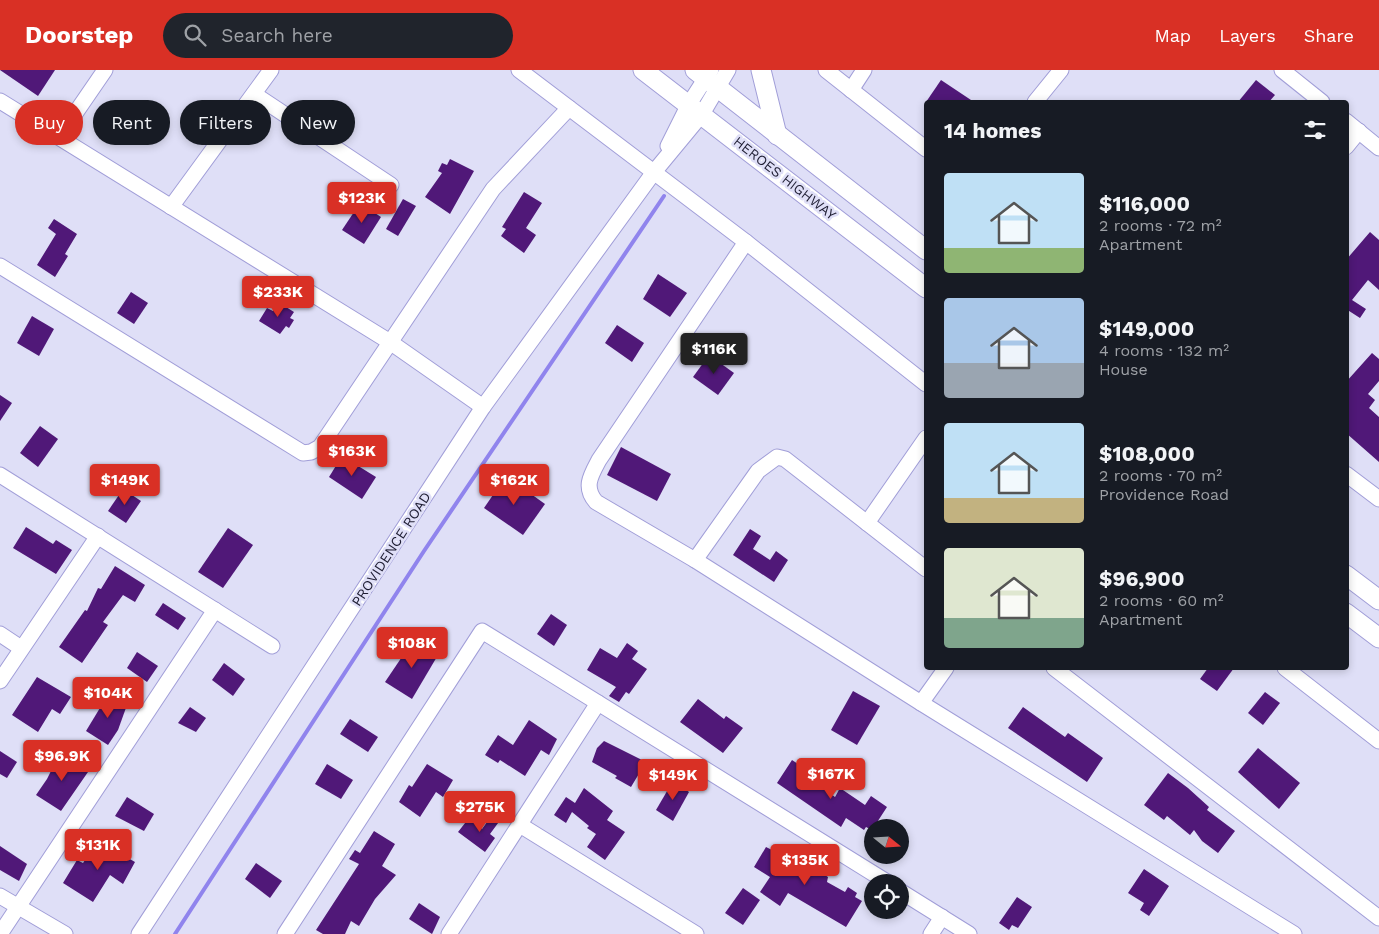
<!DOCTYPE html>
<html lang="en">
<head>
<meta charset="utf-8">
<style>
  body { margin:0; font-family:"Work Sans",sans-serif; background:#20242c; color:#f1f3f6; height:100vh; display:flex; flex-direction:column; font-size:19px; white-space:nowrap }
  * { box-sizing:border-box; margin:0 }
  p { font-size:16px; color:#9ea1a6 }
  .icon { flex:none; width:28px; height:28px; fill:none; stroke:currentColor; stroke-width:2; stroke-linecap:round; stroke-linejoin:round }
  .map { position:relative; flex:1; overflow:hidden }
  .side { position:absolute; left:924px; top:30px; width:425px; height:570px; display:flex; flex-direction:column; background:#171b24; border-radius:5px; box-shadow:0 2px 8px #0003 }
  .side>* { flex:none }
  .top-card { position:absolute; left:15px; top:30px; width:475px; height:45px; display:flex; gap:10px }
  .needle { width:32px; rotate:108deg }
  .tools { position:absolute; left:864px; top:749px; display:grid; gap:10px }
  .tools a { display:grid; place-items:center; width:45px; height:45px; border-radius:50%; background:#171b24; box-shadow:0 2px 8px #0003; font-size:25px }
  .price { position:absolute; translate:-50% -42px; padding:0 11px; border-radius:5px; background:#d93025; color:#fff; font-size:16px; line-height:32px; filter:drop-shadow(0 1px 2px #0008) }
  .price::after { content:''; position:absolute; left:50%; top:30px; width:15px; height:11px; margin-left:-8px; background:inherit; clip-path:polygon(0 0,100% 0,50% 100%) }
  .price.selected { background:#222; color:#fff }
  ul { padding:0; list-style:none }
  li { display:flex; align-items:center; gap:15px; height:125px; padding:0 20px }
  li span { display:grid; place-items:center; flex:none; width:140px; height:100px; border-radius:5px; color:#555 }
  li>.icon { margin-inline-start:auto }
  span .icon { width:60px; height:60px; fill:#fffc; stroke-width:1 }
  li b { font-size:21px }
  h2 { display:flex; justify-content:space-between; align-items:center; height:60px; padding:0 20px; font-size:21px }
  .pill { padding:0 18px; border-radius:22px; background:#171b24; box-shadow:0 2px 8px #0003; font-size:18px; line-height:45px }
  .pill.selected { background:#d93025; color:#fff }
  header { display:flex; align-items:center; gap:30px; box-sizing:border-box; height:70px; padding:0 25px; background:#d93025; color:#fff }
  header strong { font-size:24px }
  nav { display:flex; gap:28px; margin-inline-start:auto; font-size:18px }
  .search { width:350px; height:45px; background:#20242c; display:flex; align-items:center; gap:12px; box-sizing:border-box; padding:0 18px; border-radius:28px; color:#9ea1a6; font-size:19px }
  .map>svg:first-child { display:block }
</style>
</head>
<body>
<header>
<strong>Doorstep</strong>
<div class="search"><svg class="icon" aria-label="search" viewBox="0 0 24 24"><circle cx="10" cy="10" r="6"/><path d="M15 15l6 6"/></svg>Search here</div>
<nav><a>Map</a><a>Layers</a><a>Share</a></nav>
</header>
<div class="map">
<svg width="1379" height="864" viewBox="0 0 1379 864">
  <rect width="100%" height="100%" fill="#dfdff7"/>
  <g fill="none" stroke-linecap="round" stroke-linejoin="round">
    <path stroke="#9084ed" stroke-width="4" d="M175 864 424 481 664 126"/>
  </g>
  <g fill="#501878">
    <path d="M0 0H55L38 26Z"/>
    <path d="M941 10 974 32H926Z"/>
    <path d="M1256 10 1275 25 1269 32H1238Z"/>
    <path d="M450 89 474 101 450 144 425 127 442 103 438 101 442 93 447 95Z"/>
    <path d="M524 122 542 133 526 158 536 165 524 183 501 166 506 159 502 157Z"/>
    <path d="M403 129 416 136 398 166 386 159Z"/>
    <path d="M360 133 381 147 364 174 342 160Z"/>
    <path d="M54 149 77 164 65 184 68 186 55 207 37 195 56 164 48 158Z"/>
    <path d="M1370 162 1379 170V220L1368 210 1352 230 1366 239 1360 248 1346 239V190Z"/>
    <path d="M658 204 687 223 670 247 643 229Z"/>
    <path d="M131 222 148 233 134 254 117 243Z"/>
    <path d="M278 232 294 242 290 248 294 250 289 258 286 256 280 264 259 251 267 238 273 241Z"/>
    <path d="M32 246 54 259 39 286 17 273Z"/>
    <path d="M617 255 644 273 632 292 605 273Z"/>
    <path d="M1372 283 1379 289V311L1368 324 1375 330 1369 338 1379 347V392L1346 363V312Z"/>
    <path d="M709 285 734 303 718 325 693 307Z"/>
    <path d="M0 325 12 333 0 351Z"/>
    <path d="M40 356 58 369 38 397 20 383Z"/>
    <path d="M621 377 671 404 657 431 607 405Z"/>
    <path d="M342 386 376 407 362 429 329 407Z"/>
    <path d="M506 406 545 434 523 465 484 438Z"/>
    <path d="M123 419 141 431 126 453 108 441Z"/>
    <path d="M26 457 53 474 56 470 72 480 56 504 13 478Z"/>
    <path d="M228 458 253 475 223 518 198 502Z"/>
    <path d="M750 459 761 466 753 479 770 490 776 481 788 490 774 512 733 485Z"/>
    <path d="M115 496 145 515 135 532 123 525 103 552 108 555 82 593 59 577 85 540 87 541 98 518 101 519Z"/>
    <path d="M163 533 186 548 178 560 155 545Z"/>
    <path d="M551 544 567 555 554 576 537 564Z"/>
    <path d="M414 569 438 585 412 629 385 612Z"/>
    <path d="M627 573 638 581 632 589 647 599 629 624 626 622 619 632 609 626 616 617 587 600 600 578 617 588Z"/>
    <path d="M137 582 158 596 147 612 127 598Z"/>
    <path d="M224 593 245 609 233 626 212 610Z"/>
    <path d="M1208 598H1234L1217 621 1200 609Z"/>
    <path d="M37 607 71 627 60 644 52 639 38 662 12 645Z"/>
    <path d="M853 621 880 636 857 675 831 660Z"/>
    <path d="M1265 622 1280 633 1263 655 1248 643Z"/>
    <path d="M109 623 127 635 118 660 108 675 86 661Z"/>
    <path d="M698 629 724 649 726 646 743 658 723 683 680 652Z"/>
    <path d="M190 637 206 648 196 662 178 653Z"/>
    <path d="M1023 637 1065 667 1068 663 1103 688 1087 712 1008 658Z"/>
    <path d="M350 649 378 667 368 682 340 664Z"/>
    <path d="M529 650 557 669 549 685 541 680 525 706 500 690 498 693 485 685 498 665 513 675Z"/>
    <path d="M604 671 646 692 631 717 615 708 617 706 592 692 597 678Z"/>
    <path d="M1258 678 1300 713 1279 739 1238 702Z"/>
    <path d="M0 681 17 692 7 708 0 704Z"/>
    <path d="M60 683 88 702 61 741 36 725 47 709Z"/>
    <path d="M792 690 810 702 808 706 835 727 840 718 865 735 871 726 887 737 872 760 866 757 864 760 846 748 841 757 777 713Z"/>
    <path d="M327 694 353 710 341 729 315 714Z"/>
    <path d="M427 694 453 710 443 727 436 722 420 747 399 732 409 715 412 717Z"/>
    <path d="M1168 703 1188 718 1209 737 1207 740 1235 761 1218 783 1202 771 1194 760 1190 765 1167 746 1164 750 1144 735Z"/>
    <path d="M673 711 689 722 673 751 656 740Z"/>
    <path d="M584 718 613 741 607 750 625 762 605 790 587 777 596 764 587 758 589 756 572 742 566 753 554 745 566 727 575 733Z"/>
    <path d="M127 727 154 744 144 761 115 746Z"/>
    <path d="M493 744 501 749 490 764 495 768 485 782 458 762 469 748 482 759Z"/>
    <path d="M374 761 395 774 382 796 396 805 375 829 359 856 351 851 345 864H323L316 860 359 794 349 789 355 780 360 783Z"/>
    <path d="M98 771 135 792 123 814 110 805 93 832 63 813 77 790 83 793Z"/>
    <path d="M775 775 789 787 790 785 813 800 814 798 828 807 827 812 845 822 848 817 857 823 855 827 862 831 846 857 788 823 780 836 760 822 770 807 754 797 766 777 772 780Z"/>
    <path d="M0 776 27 794 19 811 0 800Z"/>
    <path d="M256 793 282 811 270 828 245 809Z"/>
    <path d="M1144 799 1169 816 1149 846 1140 840 1144 833 1128 823Z"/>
    <path d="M743 818 760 830 743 855 725 843Z"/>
    <path d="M1017 827 1032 837 1018 858 1012 855 1009 860 999 853Z"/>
    <path d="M419 833 440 847 432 864 409 849Z"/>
  </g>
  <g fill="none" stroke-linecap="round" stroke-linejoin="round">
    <defs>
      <g id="minor">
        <path d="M519 0 746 172 926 314"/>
        <path d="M826 0 926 79"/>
        <path d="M1282 0 1322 32"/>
        <path d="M851 20 864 0"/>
        <path d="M254 24 391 115"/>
        <path d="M0 31 390 272 483 337"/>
        <path d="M1035 32 1061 0"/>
        <path d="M1346 51 1379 78"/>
        <path d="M59 67 105 0"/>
        <path d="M668 76 689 34 711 0"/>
        <path d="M1346 77 1359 61"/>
        <path d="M171 137 271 0"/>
        <path d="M746 172 599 390C591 405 583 417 596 432L695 490 921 633 1294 864"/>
        <path d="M0 196 303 383 311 382 320 377 493 119 569 38"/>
        <path d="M1346 404 1379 429"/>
        <path d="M0 405 272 576"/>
        <path d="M867 453 926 368"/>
        <path d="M695 490 758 401 777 387 785 389 926 499"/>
        <path d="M0 564 21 578"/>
        <path d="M1054 598 1379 848"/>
        <path d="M1285 598 1379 671"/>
        <path d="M0 611 98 466"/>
        <path d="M921 633 946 598"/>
        <path d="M520 755 696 864"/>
        <path d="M900 821 969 864"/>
        <path d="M0 826 65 864"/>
        <path d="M0 864 215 540"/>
        <path d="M139 864 483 337 654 102 702 44 728 0"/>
        <path d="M285 864 482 561 887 812"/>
        <path d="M449 864 598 633"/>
        <path d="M931 864 942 847"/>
      </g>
      <g id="major">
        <path d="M643 0 926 218"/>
        <path d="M695 0 926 180"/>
        <path d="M761 0 777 65"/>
        <path d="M1346 505 1379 530"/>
        <path d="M1346 543 1379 568"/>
      </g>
    </defs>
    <use href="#minor" stroke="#a19ed8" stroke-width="17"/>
    <use href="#major" stroke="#a19ed8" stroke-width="21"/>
    <use href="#minor" stroke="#fff" stroke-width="15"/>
    <use href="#major" stroke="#fff" stroke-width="19"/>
  </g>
  <g text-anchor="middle" stroke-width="5" stroke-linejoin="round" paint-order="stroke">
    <g font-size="14" fill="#1d1c31" stroke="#dfdff7">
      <text transform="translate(785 108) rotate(38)" y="5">HEROES HIGHWAY</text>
      <text transform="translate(391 479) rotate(-57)" y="5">PROVIDENCE ROAD</text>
    </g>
  </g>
</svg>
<div class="tools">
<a><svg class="needle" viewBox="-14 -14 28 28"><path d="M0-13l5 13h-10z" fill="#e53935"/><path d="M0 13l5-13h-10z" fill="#9ea1a6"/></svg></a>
<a><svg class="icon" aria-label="locate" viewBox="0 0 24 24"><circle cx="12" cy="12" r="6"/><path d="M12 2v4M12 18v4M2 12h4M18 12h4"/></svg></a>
</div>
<b class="price" style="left:362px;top:154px">$123K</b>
<b class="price" style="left:278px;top:248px">$233K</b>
<b class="price selected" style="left:714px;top:305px">$116K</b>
<b class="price" style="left:352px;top:407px">$163K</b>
<b class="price" style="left:125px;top:436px">$149K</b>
<b class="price" style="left:514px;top:436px">$162K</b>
<b class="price" style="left:412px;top:599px">$108K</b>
<b class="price" style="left:108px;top:649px">$104K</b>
<b class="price" style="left:62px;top:712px">$96.9K</b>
<b class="price" style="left:831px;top:730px">$167K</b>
<b class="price" style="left:673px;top:731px">$149K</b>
<b class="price" style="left:480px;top:763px">$275K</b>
<b class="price" style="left:98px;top:801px">$131K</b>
<b class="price" style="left:805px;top:816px">$135K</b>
<div class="top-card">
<a class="pill selected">Buy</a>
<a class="pill">Rent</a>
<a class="pill">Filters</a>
<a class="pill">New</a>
</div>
<section class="side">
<h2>14 homes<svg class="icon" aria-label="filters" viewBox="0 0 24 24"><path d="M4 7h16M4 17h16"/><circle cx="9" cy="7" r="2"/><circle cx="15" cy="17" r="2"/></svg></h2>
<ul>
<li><span style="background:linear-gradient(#bfe0f5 75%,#8fb573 0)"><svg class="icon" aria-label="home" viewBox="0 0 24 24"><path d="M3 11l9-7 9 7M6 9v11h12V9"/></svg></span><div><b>$116,000</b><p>2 rooms · 72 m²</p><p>Apartment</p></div></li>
<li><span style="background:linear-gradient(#a9c7e8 65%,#9aa5b1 0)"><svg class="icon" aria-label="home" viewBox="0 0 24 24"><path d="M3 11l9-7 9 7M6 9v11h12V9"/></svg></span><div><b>$149,000</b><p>4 rooms · 132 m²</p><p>House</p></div></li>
<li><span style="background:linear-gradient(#bfe0f5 75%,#c2b280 0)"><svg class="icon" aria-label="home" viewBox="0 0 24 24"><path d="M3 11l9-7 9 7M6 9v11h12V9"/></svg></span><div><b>$108,000</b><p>2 rooms · 70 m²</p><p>Providence Road</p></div></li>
<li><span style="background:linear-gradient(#dfe7d0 70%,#7fa58c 0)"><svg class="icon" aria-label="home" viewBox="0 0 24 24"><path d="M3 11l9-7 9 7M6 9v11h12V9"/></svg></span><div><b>$96,900</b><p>2 rooms · 60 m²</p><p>Apartment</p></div></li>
</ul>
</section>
</div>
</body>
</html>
